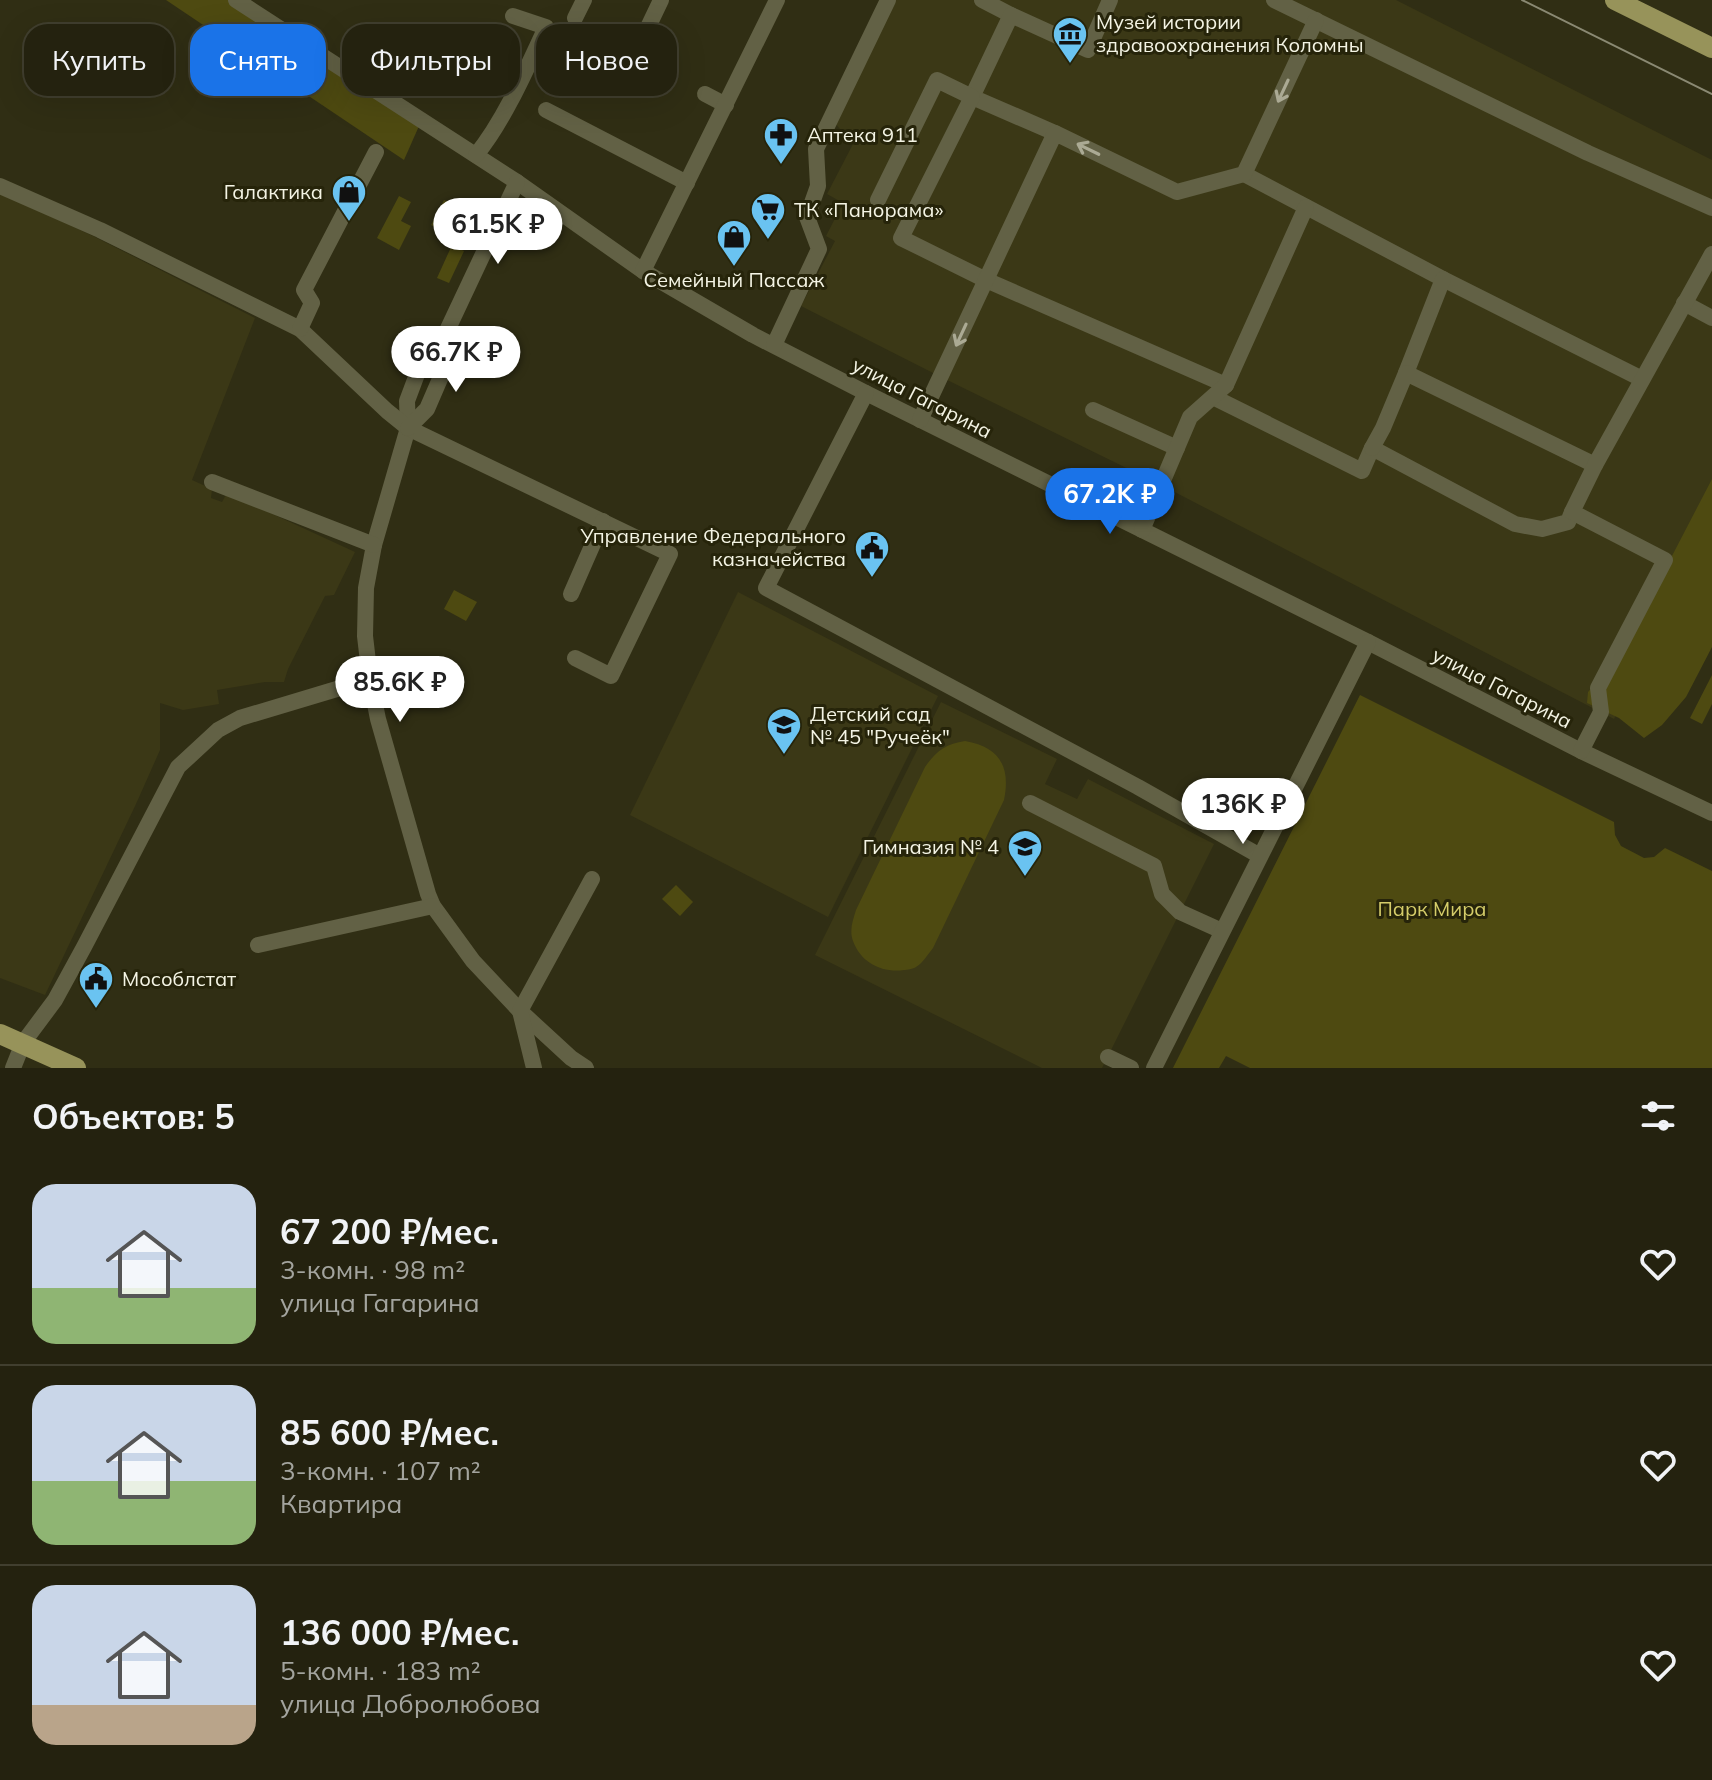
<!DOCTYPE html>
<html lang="ru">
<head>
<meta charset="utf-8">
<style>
  body { margin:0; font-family:Mulish,sans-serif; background:#302f1d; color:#f1f3f6; height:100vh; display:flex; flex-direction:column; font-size:30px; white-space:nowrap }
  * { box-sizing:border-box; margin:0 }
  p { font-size:26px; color:#a3a49e }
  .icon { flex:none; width:44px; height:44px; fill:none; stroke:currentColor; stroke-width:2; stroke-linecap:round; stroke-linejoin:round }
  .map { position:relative; height:1068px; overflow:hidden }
  .details { display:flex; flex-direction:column; background:#24220f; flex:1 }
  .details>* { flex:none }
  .guide { position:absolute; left:24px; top:24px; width:800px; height:72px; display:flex; gap:16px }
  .price { position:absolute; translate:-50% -68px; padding:0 18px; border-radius:28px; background:#fff; color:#222; font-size:26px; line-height:52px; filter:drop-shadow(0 2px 4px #0008) }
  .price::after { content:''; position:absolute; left:50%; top:48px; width:24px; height:18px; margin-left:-12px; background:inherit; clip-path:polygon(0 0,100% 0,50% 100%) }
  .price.selected { background:#1a73e8; color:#fff }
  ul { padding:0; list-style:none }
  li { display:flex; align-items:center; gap:24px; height:200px; padding:0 32px }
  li+li { border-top:2px solid #413f2f }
  li span { display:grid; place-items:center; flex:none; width:224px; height:160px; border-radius:24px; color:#555 }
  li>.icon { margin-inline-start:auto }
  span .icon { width:96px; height:96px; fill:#fffc; stroke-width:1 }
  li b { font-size:34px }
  h2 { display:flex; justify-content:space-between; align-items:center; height:96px; padding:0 32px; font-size:34px }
  .pill { padding:0 28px; border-radius:24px; background:#24220f; box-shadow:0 8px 32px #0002,0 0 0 2px #413f2f; font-size:28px; line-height:72px }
  .pill.selected { background:#1a73e8; color:#fff }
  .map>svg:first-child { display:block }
</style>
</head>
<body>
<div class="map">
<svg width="1712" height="1068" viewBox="0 0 1712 1068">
  <rect width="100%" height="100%" fill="#302e14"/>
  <g fill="#3b3816">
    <path d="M885 0H1396L1712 160V523L1614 719 1161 485 941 377 801 306 835 241 826 236 843 203 827 194 853 144 827 114Z"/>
    <path d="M0 192 93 236 255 318 192 480 212 489 211 498 222 502 227 493 355 552 334 595 325 596 288 669 284 682H265L217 690 219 704 183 710 160 703V750L136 804 45 995 0 978Z"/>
    <path d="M738 592 938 696 828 917 630 815Z"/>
    <path d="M941 702 1057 759 1045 784 1077 799 1088 779 1214 844 1102 1068H1042L815 955Z"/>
  </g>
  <g fill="#4e4a11">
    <path d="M166 0H229L419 126 404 160Z"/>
    <path d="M399 196 411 202 401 221 411 226 399 250 377 238Z"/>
    <path d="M444 200 463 209 449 237 441 234 442 231 431 225Z"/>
    <path d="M467 210 471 212 467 221 480 225 469 247 452 239Z"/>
    <path d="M452 245 464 251 449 283 437 278Z"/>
    <path d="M1712 479V647L1686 697 1662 725 1644 738 1619 718 1587 703 1588 692 1621 654Z"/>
    <path d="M454 590 477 602 466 621 444 609Z"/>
    <path d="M1712 675V704L1702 724 1690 718Z"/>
    <path d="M1360 695 1614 822 1615 835 1621 846 1644 858 1654 857 1665 848 1712 871V1068H1250L1226 1056 1219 1068H1173Z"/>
    <path d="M965 741C999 747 1011 766 1004 800L933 948C928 954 923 963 916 967 913 969 907 970 904 970 882 973 861 963 853 941 849 930 853 920 856 910L925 767C936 751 946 744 965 741Z"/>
    <path d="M676 885 693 902 680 916 662 899Z"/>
  </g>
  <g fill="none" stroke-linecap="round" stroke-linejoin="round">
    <g stroke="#626145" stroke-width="16">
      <path d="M236 0 517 182 643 271 753 335 866 393 1368 642 1581 751 1712 813"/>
      <path d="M982 0 1011 15"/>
      <path d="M1274 0 1588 153 1712 208"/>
      <path d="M575 18 584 0"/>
      <path d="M640 44 661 0"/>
      <path d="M368 86 388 53"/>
      <path d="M705 94 726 105"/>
      <path d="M546 110 687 183"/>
      <path d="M1055 133 972 97 1011 15 1088 50 1110 0"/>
      <path d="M476 155C504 121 527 68 546 27L513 16"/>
      <path d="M1244 174 1443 279 1642 379"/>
      <path d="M517 182 445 335 419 369 407 401 408 428 374 545 366 588 365 636 370 679 378 719 428 894 433 906 473 961 520 1011 571 1058 586 1068"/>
      <path d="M0 186 100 230 300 329 387 411 408 428 670 554 611 676 575 658"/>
      <path d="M878 200 937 80 972 97 901 238 986 280 1226 385"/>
      <path d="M643 271 777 0"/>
      <path d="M1684 303 1712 318"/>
      <path d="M300 329 312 303 304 290 376 152"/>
      <path d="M774 345 819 249 807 217 818 186 816 149 888 0"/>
      <path d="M1406 373 1443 279"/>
      <path d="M866 393 766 588 1138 787 1260 856"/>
      <path d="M1213 397 1362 471 1372 448 1515 524 1542 529 1568 522 1572 512"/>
      <path d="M1093 410 1177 448"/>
      <path d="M920 420 1055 133 1177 192 1244 174 1316 20"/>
      <path d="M408 428 427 409 443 372 445 336"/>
      <path d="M1372 448 1383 428 1406 373 1595 465"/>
      <path d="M212 482 374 545"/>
      <path d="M1142 530 1190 417 1226 385 1306 207"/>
      <path d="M571 594 603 521"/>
      <path d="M1581 751 1601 712 1598 688 1665 560 1572 512 1595 465 1712 254"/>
      <path d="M1030 803 1154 866 1162 894 1180 912 1222 931"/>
      <path d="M258 945 433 906"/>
      <path d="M1108 1057 1131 1068"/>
      <path d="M13 1068 23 1043 55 1000 84 947 178 767 218 730 240 718 370 679"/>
      <path d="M534 1068 520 1011 592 879"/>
      <path d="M1154 1068 1368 642"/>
    </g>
    <g stroke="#97935a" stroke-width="20">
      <path d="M1615 0 1712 48"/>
      <path d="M0 1034 76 1068"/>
    </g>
    <path stroke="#8a8973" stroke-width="2" d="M1522 0 1712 94"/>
  </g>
  <defs><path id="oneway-shaft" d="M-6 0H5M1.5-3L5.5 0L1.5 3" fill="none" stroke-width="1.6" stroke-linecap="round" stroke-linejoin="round" transform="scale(2)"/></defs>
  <g stroke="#abaa94">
    <use href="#oneway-shaft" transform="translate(1283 91) rotate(115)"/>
    <use href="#oneway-shaft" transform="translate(1088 149) rotate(-154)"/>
    <use href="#oneway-shaft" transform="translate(961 335) rotate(115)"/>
  </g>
  <defs>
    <symbol id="museum-pin" viewBox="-11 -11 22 30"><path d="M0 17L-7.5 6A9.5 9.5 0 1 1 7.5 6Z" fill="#6ac3f1" stroke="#26240a"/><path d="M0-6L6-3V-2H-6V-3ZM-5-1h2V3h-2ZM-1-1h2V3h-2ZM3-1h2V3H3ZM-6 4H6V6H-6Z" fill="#111"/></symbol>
    <symbol id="pharmacy-pin" viewBox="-11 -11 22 30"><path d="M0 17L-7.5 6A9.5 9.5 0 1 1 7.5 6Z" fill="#6ac3f1" stroke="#26240a"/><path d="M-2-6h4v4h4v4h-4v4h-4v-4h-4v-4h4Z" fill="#111"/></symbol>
    <symbol id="shop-pin" viewBox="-11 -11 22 30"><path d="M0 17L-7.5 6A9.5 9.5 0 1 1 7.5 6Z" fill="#6ac3f1" stroke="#26240a"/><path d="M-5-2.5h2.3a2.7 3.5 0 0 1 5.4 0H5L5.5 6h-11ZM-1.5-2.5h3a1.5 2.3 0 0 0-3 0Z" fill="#111"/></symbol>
    <symbol id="supermarket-pin" viewBox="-11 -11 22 30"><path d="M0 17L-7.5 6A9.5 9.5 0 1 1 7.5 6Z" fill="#6ac3f1" stroke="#26240a"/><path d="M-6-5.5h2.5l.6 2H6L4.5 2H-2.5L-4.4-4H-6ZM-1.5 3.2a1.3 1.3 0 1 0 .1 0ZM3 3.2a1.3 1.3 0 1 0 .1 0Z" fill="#111"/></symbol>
    <symbol id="civic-pin" viewBox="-11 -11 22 30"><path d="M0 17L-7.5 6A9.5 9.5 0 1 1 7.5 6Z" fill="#6ac3f1" stroke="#26240a"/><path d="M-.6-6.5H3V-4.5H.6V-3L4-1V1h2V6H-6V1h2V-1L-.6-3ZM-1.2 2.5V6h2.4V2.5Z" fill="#111"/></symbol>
    <symbol id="school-pin" viewBox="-11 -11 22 30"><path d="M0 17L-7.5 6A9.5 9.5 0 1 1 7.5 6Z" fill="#6ac3f1" stroke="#26240a"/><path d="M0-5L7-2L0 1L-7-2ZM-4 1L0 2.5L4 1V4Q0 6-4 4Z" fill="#111"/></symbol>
  </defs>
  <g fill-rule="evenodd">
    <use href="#museum-pin" x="1050" y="14" width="40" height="54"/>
    <use href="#pharmacy-pin" x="761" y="115" width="40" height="54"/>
    <use href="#shop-pin" x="329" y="172" width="40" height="54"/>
    <use href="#supermarket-pin" x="748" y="190" width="40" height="54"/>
    <use href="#shop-pin" x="714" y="217" width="40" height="54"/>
    <use href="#civic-pin" x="852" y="528" width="40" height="54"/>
    <use href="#school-pin" x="764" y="705" width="40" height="54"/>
    <use href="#school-pin" x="1005" y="827" width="40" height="54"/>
    <use href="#civic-pin" x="76" y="959" width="40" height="54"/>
  </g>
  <g text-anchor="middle" stroke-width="6" stroke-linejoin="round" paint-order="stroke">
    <g font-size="20" fill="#f4f4e4" stroke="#26240a" text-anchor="start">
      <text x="1096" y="29">Музей истории<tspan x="1096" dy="23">здравоохранения Коломны</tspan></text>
      <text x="807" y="142">Аптека 911</text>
      <text x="323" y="199" text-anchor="end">Галактика</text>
      <text x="794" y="217">ТК «Панорама»</text>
      <text x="734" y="287" text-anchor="middle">Семейный Пассаж</text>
      <text x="846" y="543" text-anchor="end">Управление Федерального<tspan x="846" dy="23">казначейства</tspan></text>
      <text x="810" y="721">Детский сад<tspan x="810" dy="23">№ 45 "Ручеёк"</tspan></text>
      <text x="999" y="854" text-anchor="end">Гимназия № 4</text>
      <text x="122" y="986">Мособлстат</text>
    </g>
    <g font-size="20" fill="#f4f4e4" stroke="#26240a">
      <text transform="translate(922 398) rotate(27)" y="7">улица Гагарина</text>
      <text transform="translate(1502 688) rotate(27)" y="7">улица Гагарина</text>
    </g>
    <g font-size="20" fill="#d4cc69" stroke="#26240a">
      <text x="1432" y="916">Парк Мира</text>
    </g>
  </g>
</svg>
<b class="price" style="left:498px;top:266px">61.5K ₽</b>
<b class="price" style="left:456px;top:394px">66.7K ₽</b>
<b class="price selected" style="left:1110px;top:536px">67.2K ₽</b>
<b class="price" style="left:400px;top:724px">85.6K ₽</b>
<b class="price" style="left:1243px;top:846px">136K ₽</b>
<div class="guide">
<a class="pill">Купить</a>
<a class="pill selected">Снять</a>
<a class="pill">Фильтры</a>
<a class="pill">Новое</a>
</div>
</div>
<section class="details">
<h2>Объектов: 5<svg class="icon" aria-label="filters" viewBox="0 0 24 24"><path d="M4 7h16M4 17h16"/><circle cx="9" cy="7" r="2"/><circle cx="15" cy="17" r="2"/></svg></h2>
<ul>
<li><span style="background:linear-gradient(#c9d6e8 65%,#8fb573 0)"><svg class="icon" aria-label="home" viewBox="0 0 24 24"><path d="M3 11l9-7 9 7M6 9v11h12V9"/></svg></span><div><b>67 200 ₽/мес.</b><p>3-комн. · 98 m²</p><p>улица Гагарина</p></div><svg class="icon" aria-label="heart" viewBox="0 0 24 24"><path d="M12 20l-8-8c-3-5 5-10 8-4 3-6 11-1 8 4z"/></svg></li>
<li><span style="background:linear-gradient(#c9d6e8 60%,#8fb573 0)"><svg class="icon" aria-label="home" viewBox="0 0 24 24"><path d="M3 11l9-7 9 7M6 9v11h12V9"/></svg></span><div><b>85 600 ₽/мес.</b><p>3-комн. · 107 m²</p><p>Квартира</p></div><svg class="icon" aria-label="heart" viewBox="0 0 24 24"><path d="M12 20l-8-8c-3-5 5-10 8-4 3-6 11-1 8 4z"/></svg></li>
<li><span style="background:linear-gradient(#c9d6e8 75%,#b9a48a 0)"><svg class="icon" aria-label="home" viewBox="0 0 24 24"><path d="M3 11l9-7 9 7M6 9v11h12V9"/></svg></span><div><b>136 000 ₽/мес.</b><p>5-комн. · 183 m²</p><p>улица Добролюбова</p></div><svg class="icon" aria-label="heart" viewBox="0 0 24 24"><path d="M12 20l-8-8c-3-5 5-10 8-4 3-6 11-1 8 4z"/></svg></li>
</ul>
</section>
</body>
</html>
